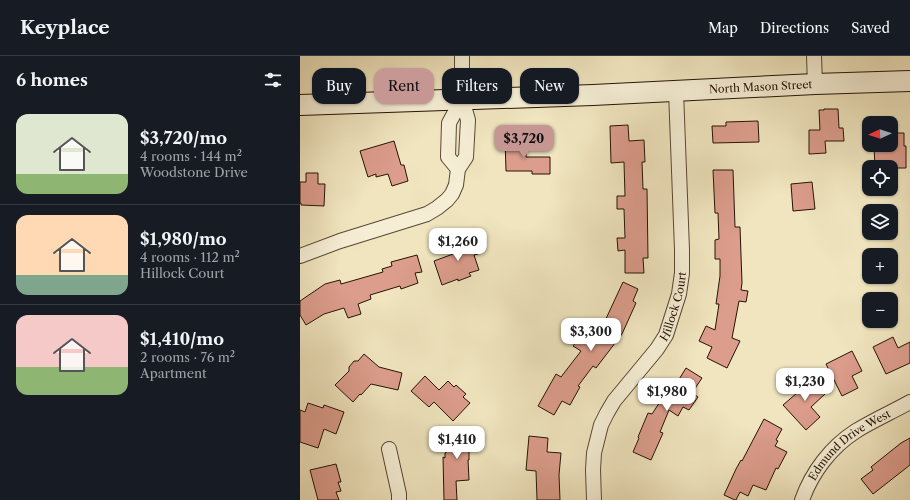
<!DOCTYPE html>
<html lang="en">
<head>
<meta charset="utf-8">
<style>
  body { margin:0; font-family:"Libre Caslon Text",serif; background:#242831; color:#f1f3f6; height:100vh; display:flex; flex-direction:column; font-size:15px; white-space:nowrap }
  * { box-sizing:border-box; margin:0 }
  p { font-size:13px; color:#9ea1a6 }
  .icon { flex:none; width:22px; height:22px; fill:none; stroke:currentColor; stroke-width:2; stroke-linecap:round; stroke-linejoin:round }
  .map { position:relative; flex:1; overflow:hidden }
  .sheet { display:flex; flex-direction:column; background:#171b24; width:300px }
  .sheet>* { flex:none }
  .guide { position:absolute; left:12px; top:12px; width:380px; height:36px; display:flex; gap:8px }
  .needle { width:26px; rotate:267deg }
  .fabs { position:absolute; left:562px; top:60px; display:grid; gap:8px }
  .fabs a { display:grid; place-items:center; width:36px; height:36px; border-radius:8px; background:#171b24; box-shadow:0 1px 3px #0004; font-size:20px }
  .price { position:absolute; translate:-50% -34px; padding:0 9px; border-radius:8px; background:#fff; color:#222; font-size:13px; line-height:26px; filter:drop-shadow(0 1px 2px #0008) }
  .price::after { content:''; position:absolute; left:50%; top:24px; width:12px; height:9px; margin-left:-6px; background:inherit; clip-path:polygon(0 0,100% 0,50% 100%) }
  .price.current { background:#c59692; color:#111 }
  ul { padding:0; list-style:none }
  li { display:flex; align-items:center; gap:12px; height:100px; padding:0 16px }
  li+li { border-top:1px solid #363941 }
  li span { display:grid; place-items:center; flex:none; width:112px; height:80px; border-radius:12px; color:#555 }
  li>.icon { margin-inline-start:auto }
  span .icon { width:48px; height:48px; fill:#fffc; stroke-width:1 }
  li b { font-size:17px }
  h2 { display:flex; justify-content:space-between; align-items:center; height:48px; padding:0 16px; font-size:17px }
  .pill { padding:0 14px; border-radius:12px; background:#171b24; box-shadow:0 1px 3px #0004; font-size:14px; line-height:36px }
  .pill.current { background:#c59692; color:#111 }
  header { display:flex; align-items:center; gap:24px; box-sizing:border-box; height:56px; padding:0 20px; background:#171b24; border-bottom:1px solid #363941 }
  header strong { font-size:19px }
  nav { display:flex; gap:22px; margin-inline-start:auto; font-size:14px }
  main { display:flex; flex:1; min-height:0 }
  .map>svg:first-child { display:block }
</style>
</head>
<body>
<header>
<strong>Keyplace</strong>
<nav><a>Map</a><a>Directions</a><a>Saved</a></nav>
</header>
<main>
<section class="sheet">
<h2>6 homes<svg class="icon" aria-label="filters" viewBox="0 0 24 24"><path d="M4 7h16M4 17h16"/><circle cx="9" cy="7" r="2"/><circle cx="15" cy="17" r="2"/></svg></h2>
<ul>
<li><span style="background:linear-gradient(#dfe7d0 75%,#8fb573 0)"><svg class="icon" aria-label="home" viewBox="0 0 24 24"><path d="M3 11l9-7 9 7M6 9v11h12V9"/></svg></span><div><b>$3,720/mo</b><p>4 rooms · 144 m²</p><p>Woodstone Drive</p></div></li>
<li><span style="background:linear-gradient(#ffd9b3 75%,#7fa58c 0)"><svg class="icon" aria-label="home" viewBox="0 0 24 24"><path d="M3 11l9-7 9 7M6 9v11h12V9"/></svg></span><div><b>$1,980/mo</b><p>4 rooms · 112 m²</p><p>Hillock Court</p></div></li>
<li><span style="background:linear-gradient(#f6c9c9 65%,#8fb573 0)"><svg class="icon" aria-label="home" viewBox="0 0 24 24"><path d="M3 11l9-7 9 7M6 9v11h12V9"/></svg></span><div><b>$1,410/mo</b><p>2 rooms · 76 m²</p><p>Apartment</p></div></li>
</ul>
</section>
<div class="map">
<svg width="610" height="444" viewBox="0 0 610 444">
  <rect width="100%" height="100%" fill="#f0e5bf"/>
  <filter id="stains"><feTurbulence type="fractalNoise" baseFrequency=".005" numOctaves="4"/><feColorMatrix values="0 0 0 0 .2 0 0 0 0 .09 0 0 0 0 .02 0 0 0 .5 -.17"/></filter>
  <radialGradient id="worn" r=".72"><stop offset=".6" stop-color="#630" stop-opacity="0"/><stop offset="1" stop-color="#630" stop-opacity=".3"/></radialGradient>
  <g fill="#dc9d8c" stroke="#251304">
    <path d="M524 53H538L539 72H543L544 85H525L526 97 509 98V74H520L519 54H524Z"/>
    <path d="M458 65 459 86 413 87 412 70H426V66Z"/>
    <path d="M328 69 329 85 344 84 345 106H342L343 133H347L348 202H343L344 217H325V194L318 195 317 182H325L324 153H317V140H325L324 106 311 107 310 70Z"/>
    <path d="M591 77H604V90H606V112H591V111H575L574 91H588V89H591Z"/>
    <path d="M226 82V101H250V118H232V115H206L205 83Z"/>
    <path d="M94 85 101 109H104L108 125 92 130 88 118 76 121V118L68 121 60 95Z"/>
    <path d="M413 114H433L435 171H440L442 227 441 234 448 235 446 246 439 245 432 282 440 285 427 312 407 302 412 291 399 285 406 270 415 274 419 248H416L420 220V203H415V184L419 183 418 157H415Z"/>
    <path d="M6 117H18V128H25L24 150 1 149V147H0V126H6Z"/>
    <path d="M512 126 515 153 493 155 491 128Z"/>
    <path d="M164 182 165 184 172 182 178 198 174 199 179 214 169 217 171 220 158 225V223L142 229 134 205 153 198 150 187Z"/>
    <path d="M117 199 122 216 115 217 118 227 101 233 100 230 70 239 71 243 58 248 61 258 48 262 44 252 24 258 6 269 0 259V245L25 228 40 224 41 228 83 216 82 213 92 210 91 206Z"/>
    <path d="M323 226 338 233 333 245 336 247 322 278 296 312 293 310 278 330 280 331 270 349 262 345 254 359 238 350 256 318 261 321 281 295 273 290 282 278 290 285 304 267Z"/>
    <path d="M593 281 598 292 610 286V307L586 318 573 291Z"/>
    <path d="M552 295 562 315 552 320 558 332 542 340 526 308Z"/>
    <path d="M64 298 79 311 102 317 98 334 71 328 61 339 60 338 53 346 35 329 49 315V311L54 305H58Z"/>
    <path d="M386 312 402 322 392 337 398 341 389 354 383 351 378 360 369 354 360 376 363 377 351 404 333 396 339 382 338 381 348 357 352 358 375 323 378 325Z"/>
    <path d="M506 318 525 338 511 351 520 361 506 374 483 349 497 337 492 332Z"/>
    <path d="M125 320 139 334 148 325 154 331 156 329 166 338 163 341 170 347 153 365 134 346 129 351 111 335Z"/>
    <path d="M8 347 23 352 24 349 44 356 36 378 24 373 18 392 0 386V354L5 356Z"/>
    <path d="M464 363 482 373 476 384 478 385 475 390 487 396 478 413 476 412 466 434 453 429 448 440 440 436 436 444H435L424 439 436 413 441 404 442 405Z"/>
    <path d="M179 375V392L169 393V404H168L169 424 156 425 157 444H144L143 401 145 402V397H146L145 376Z"/>
    <path d="M229 380 248 382 247 396 261 397 259 419 260 444H237L236 415 226 414Z"/>
    <path d="M610 382V409L573 438 561 423 573 414 571 411 601 387Z"/>
    <path d="M36 408 41 426H38L41 435 36 436 39 444H18L10 414Z"/>
  </g>
  <g fill="none" stroke-linecap="round" stroke-linejoin="round">
    <defs>
      <g id="street">
        <path d="M514 0 515 28"/>
        <path d="M158 113 148 101 149 67 162 43"/>
        <path d="M0 200 40 185 127 158 137 152 147 144 152 138 156 129 158 113 166 101 168 64 162 43V0"/>
        <path d="M89 393 99 438V444"/>
        <path id="s1" d="M294 444 293 414 294 397 301 369 307 357 314 345 357 293 366 279 379 238 382 217V194L376 35"/>
        <path id="s2" d="M502 444C512 416 531 391 556 375 572 365 592 356 610 346"/>
      </g>
      <g id="secondary">
        <path id="s3" d="M0 49 293 39 515 28 610 25"/>
      </g>
    </defs>
    <use href="#street" stroke="#584833" stroke-width="16"/>
    <use href="#secondary" stroke="#251304" stroke-width="22"/>
    <use href="#street" stroke="#f5eed5" stroke-width="14"/>
    <use href="#secondary" stroke="#f5eed5" stroke-width="20"/>
  </g>
  <g text-anchor="middle" stroke-width="3.5" stroke-linejoin="round" paint-order="stroke">
    <g font-size="11" fill="#251304" stroke="#f5eed5">
      <text dy="4" stroke="none"><textPath href="#s3" startOffset="461">North Mason Street</textPath></text>
      <text dy="4" stroke="none"><textPath href="#s1" startOffset="217">Hillock Court</textPath></text>
      <text dy="4" stroke="none"><textPath href="#s2" startOffset="75">Edmund Drive West</textPath></text>
    </g>
  </g>
  <rect width="100%" height="100%" filter="url(#stains)"/>
  <rect width="100%" height="100%" fill="url(#worn)"/>
</svg>
<div class="fabs">
<a><svg class="needle" viewBox="-14 -14 28 28"><path d="M0-13l5 13h-10z" fill="#e53935"/><path d="M0 13l5-13h-10z" fill="#9ea1a6"/></svg></a>
<a><svg class="icon" aria-label="locate" viewBox="0 0 24 24"><circle cx="12" cy="12" r="6"/><path d="M12 2v4M12 18v4M2 12h4M18 12h4"/></svg></a>
<a><svg class="icon" aria-label="layers" viewBox="0 0 24 24"><path d="M12 4l9 5-9 5-9-5zM3 14l9 5 9-5"/></svg></a>
<a>+</a>
<a>−</a>
</div>
<b class="price current" style="left:224px;top:103px">$3,720</b>
<b class="price" style="left:158px;top:206px">$1,260</b>
<b class="price" style="left:291px;top:296px">$3,300</b>
<b class="price" style="left:505px;top:346px">$1,230</b>
<b class="price" style="left:367px;top:356px">$1,980</b>
<b class="price" style="left:157px;top:404px">$1,410</b>
<div class="guide">
<a class="pill">Buy</a>
<a class="pill current">Rent</a>
<a class="pill">Filters</a>
<a class="pill">New</a>
</div>
</div>
</main>
</body>
</html>
